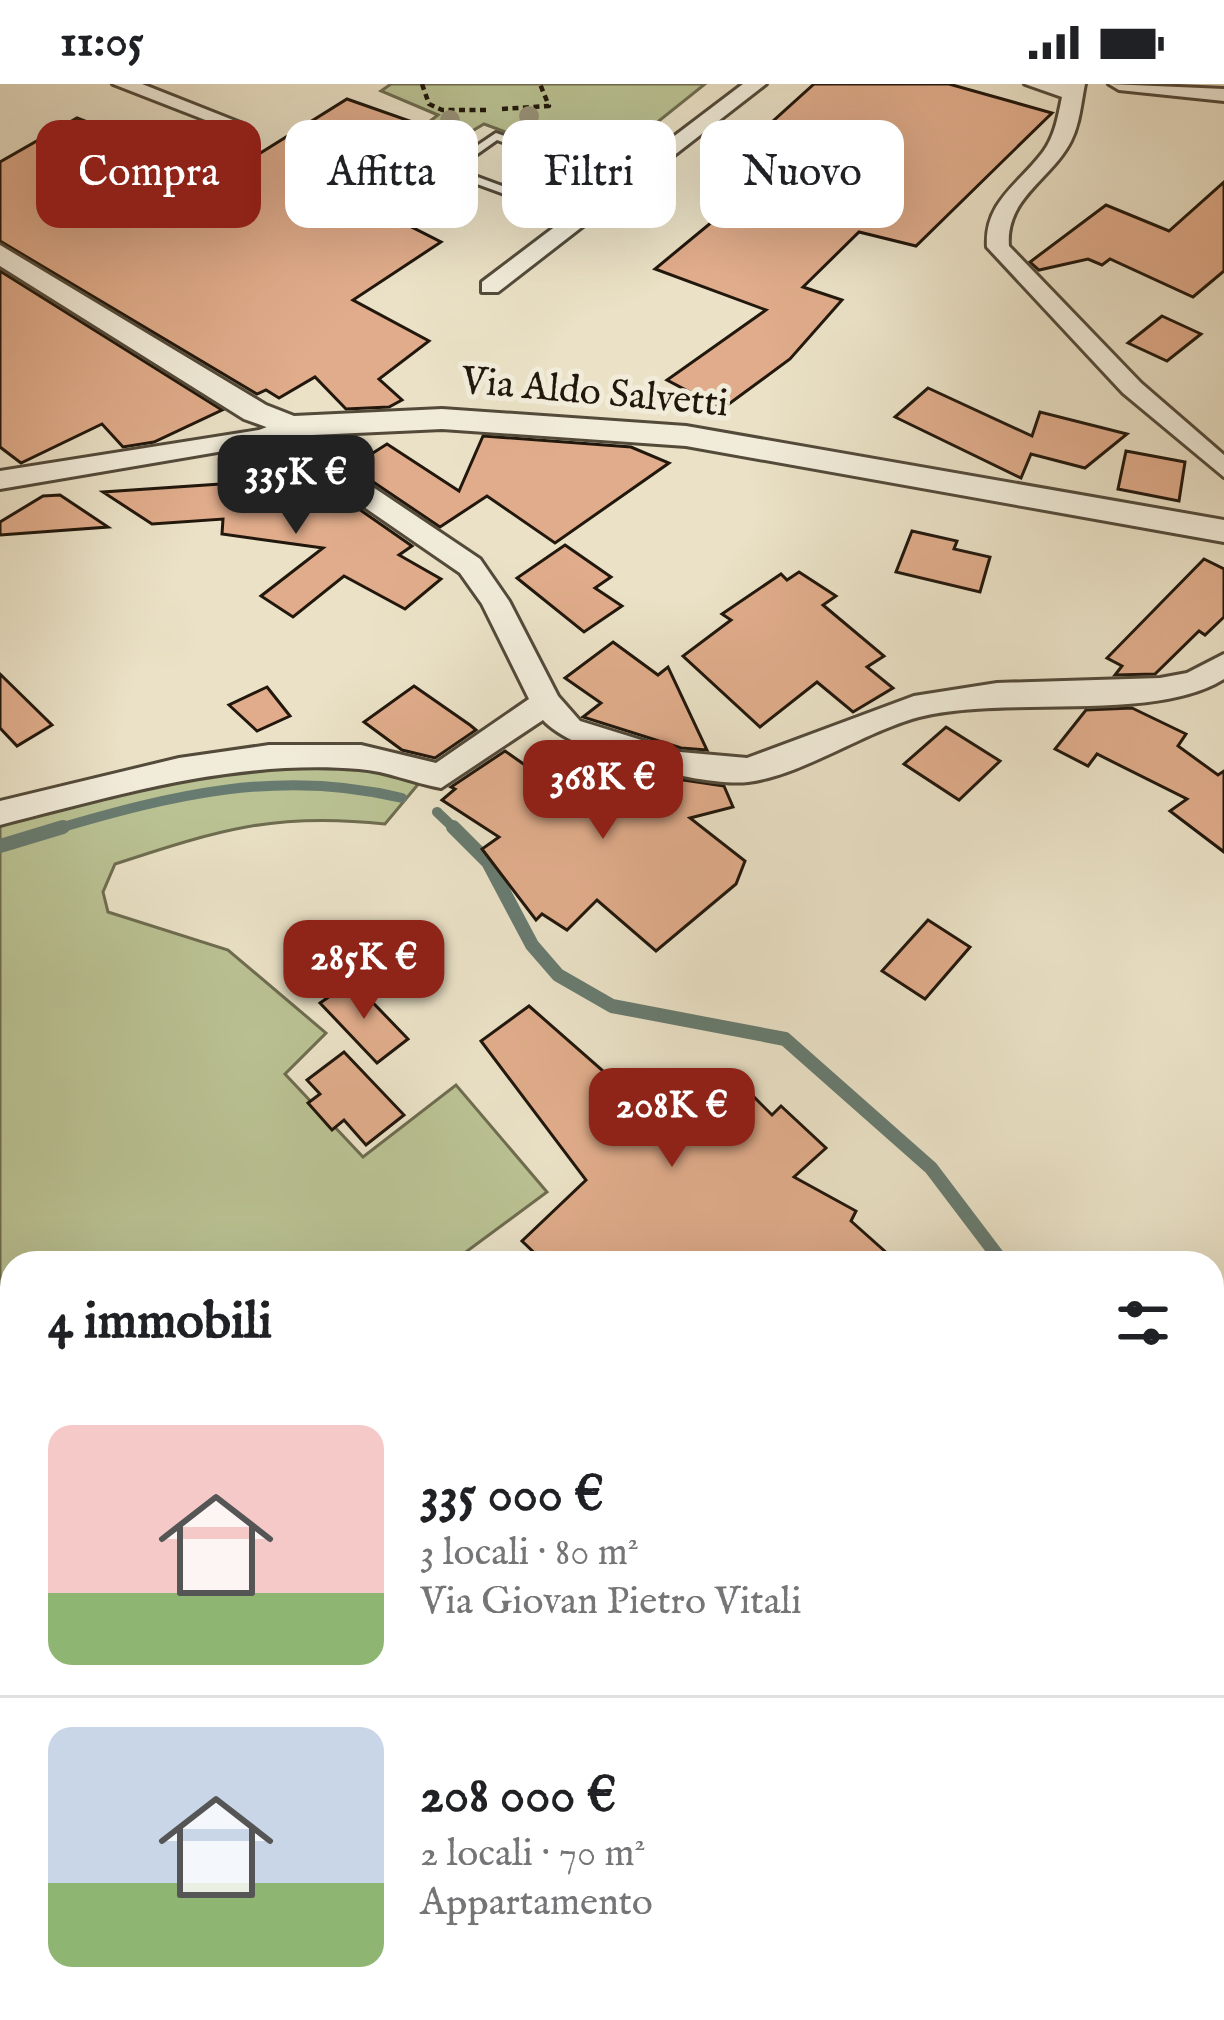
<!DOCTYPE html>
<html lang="it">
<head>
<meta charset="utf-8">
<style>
  body { margin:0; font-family:"IM FELL English",serif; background:#f6f6f6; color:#202124; height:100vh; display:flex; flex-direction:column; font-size:45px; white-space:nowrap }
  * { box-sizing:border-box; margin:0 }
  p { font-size:39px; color:#757577 }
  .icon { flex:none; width:66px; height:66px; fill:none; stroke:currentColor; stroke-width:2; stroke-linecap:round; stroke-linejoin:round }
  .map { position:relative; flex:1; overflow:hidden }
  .panel { position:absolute; left:0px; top:1167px; width:1224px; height:771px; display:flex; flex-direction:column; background:#fff; border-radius:36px 36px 0 0; box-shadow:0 12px 48px #0002 }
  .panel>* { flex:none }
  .top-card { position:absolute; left:36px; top:36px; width:1152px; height:108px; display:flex; gap:24px }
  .price { position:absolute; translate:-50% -102px; padding:0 27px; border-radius:24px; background:#8f2418; color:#fff; font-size:39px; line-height:78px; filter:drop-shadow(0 3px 6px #0008) }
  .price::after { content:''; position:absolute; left:50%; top:72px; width:36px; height:27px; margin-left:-18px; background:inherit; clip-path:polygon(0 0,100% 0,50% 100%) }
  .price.on { background:#222; color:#fff }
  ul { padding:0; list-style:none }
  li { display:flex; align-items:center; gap:36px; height:300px; padding:0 48px }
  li+li { border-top:3px solid #e0e0e0 }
  li span { display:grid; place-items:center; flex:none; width:336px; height:240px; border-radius:24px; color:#555 }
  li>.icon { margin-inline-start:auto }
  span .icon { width:144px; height:144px; fill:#fffc; stroke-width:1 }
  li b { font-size:51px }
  h2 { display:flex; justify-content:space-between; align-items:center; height:144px; padding:0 48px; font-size:51px }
  .pill { padding:0 42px; border-radius:24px; background:#fff; box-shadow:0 12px 48px #0002; font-size:42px; line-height:108px }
  .pill.on { background:#8f2418; color:#fff }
  .status { display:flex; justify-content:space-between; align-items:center; height:84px; padding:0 60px; background:#fff; direction:ltr }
  .status svg { height:33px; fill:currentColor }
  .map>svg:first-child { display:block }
</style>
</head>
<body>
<div class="status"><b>11:05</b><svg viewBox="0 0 49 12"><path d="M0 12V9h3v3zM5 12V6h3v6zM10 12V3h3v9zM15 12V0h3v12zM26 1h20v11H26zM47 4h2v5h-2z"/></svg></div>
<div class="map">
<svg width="1224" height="1936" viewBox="0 0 1224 1936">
  <rect width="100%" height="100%" fill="#eae1c6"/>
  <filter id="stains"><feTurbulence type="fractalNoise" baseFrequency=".00167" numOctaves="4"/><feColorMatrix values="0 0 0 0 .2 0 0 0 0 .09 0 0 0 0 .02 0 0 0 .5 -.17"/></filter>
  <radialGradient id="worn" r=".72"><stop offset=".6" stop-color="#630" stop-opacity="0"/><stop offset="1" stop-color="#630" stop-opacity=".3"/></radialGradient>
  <g fill="#bac293" stroke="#6e6c50" stroke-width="3">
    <path d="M391 0H705L640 52 651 67 632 81 603 84 484 40 467 50 429 38 438 31 381 7Z"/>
    <path d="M302 677 367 683 420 698 385 740C274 728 219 746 115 780L103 808 108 828 228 866 326 949 285 990 363 1073 456 1001 547 1108 451 1179H12V1841L0 1846V737L188 689Z"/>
  </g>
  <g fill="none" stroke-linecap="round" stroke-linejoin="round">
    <g stroke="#687b70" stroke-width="10">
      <path d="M437 728 456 746"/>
      <path d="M53 746C171 711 280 684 402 714"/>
    </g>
    <g stroke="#687b70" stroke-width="14">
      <path d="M453 743 488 778 532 861 558 891 612 922 785 955 931 1084 1003 1179"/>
      <path d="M0 762 63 743"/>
    </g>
    <path stroke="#687b70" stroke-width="18" d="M1212 1732 1224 1742"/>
  </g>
  <g fill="#e0ac8b" stroke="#21170c" stroke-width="3">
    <path d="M814 0H949L1052 29 916 162 859 148 803 203 842 216 790 275 722 325 667 296 766 226 655 185 747 109 715 99 780 41 772 38Z"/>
    <path d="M347 15 424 42 355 83 404 100 390 132 441 158 353 216 429 257 379 295 402 316 389 323 346 325 315 293 279 314 266 306 257 310 0 157V78L77 34 225 91Z"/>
    <path d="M1224 98V187L1193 213 1110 175 1102 181 1088 175 1039 186 1030 178 1106 121 1169 147Z"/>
    <path d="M0 187 222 326 154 358 123 363 102 340 21 379 0 363Z"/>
    <path d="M1162 232 1201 250 1167 277 1128 259Z"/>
    <path d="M928 304 1032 352 1040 328 1127 350 1085 384 1031 370 1021 394 895 333Z"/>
    <path d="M483 352 631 363 669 379 555 459 487 412 440 443 351 383 387 360 459 407Z"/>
    <path d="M1126 367 1185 378 1179 417 1118 405Z"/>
    <path d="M250 398 300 415 323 400 412 462 399 471 441 495 405 525 344 492 293 533 261 512 323 464 222 450 223 435 152 440 103 408Z"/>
    <path d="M60 411 108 443 0 451V438L43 412Z"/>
    <path d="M912 447 957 457 954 465 990 473 980 508 896 488Z"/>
    <path d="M565 461 611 493 595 504 622 522 584 548 517 494Z"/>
    <path d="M1204 475 1224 485V533L1205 551 1199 547 1155 590 1115 591 1122 582 1107 574Z"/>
    <path d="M799 488 836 512 823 521 884 572 867 583 893 604 853 628 817 598 760 643 683 572 731 536 722 530 781 490 787 496Z"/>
    <path d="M613 558 658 591 668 583 707 666 681 664 583 633 601 619 565 594Z"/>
    <path d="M0 590 52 641 17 662 0 644Z"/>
    <path d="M414 602 470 641 476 646 435 674 402 666 364 638Z"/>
    <path d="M267 603 290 632 257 647 229 621Z"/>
    <path d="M1132 624 1186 650 1178 662 1218 691 1224 687V768L1170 727 1187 715 1097 670 1088 682 1055 665 1086 626Z"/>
    <path d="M946 643 1000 677 959 716 904 680Z"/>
    <path d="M505 667 552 700 587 668 670 694 724 702 733 723 690 734 745 777 736 800 656 867 597 816 567 846 542 830 536 836 482 765 499 753 442 716 455 705 451 703Z"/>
    <path d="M928 836 970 863 925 915 882 887Z"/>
    <path d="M352 897 408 955 377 979 320 919Z"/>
    <path d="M529 922 602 986 639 1028 644 1023 667 1043 680 1031 671 1018 710 989 741 1023 754 1013 772 1031 781 1022 826 1064 794 1093 856 1127 851 1137 898 1179H545L522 1157 586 1096 481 957Z"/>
    <path d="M344 968 404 1031 366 1061 344 1036 332 1046 308 1019 320 1010 307 996Z"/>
  </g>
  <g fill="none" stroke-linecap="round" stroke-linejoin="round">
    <defs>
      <path id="service" d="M496 49 633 98 634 100 625 102 497 56 456 85 588 134V138L584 139 444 88V84Z"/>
      <g id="minor">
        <path d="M113 0H142L243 40 226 44Z"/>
        <path d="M743 0H766L498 208H482V198Z"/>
        <path d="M1025 0H1085C1081 19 1080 39 1071 57 1052 95 1005 114 1009 162L1141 299 1224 371V393L1123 309 987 163C984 118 1019 100 1043 68 1055 52 1058 32 1062 13Z"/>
        <path d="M1109 0 1224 5V17L1119 6Z"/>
        <path d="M291 334 304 342 294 350 480 475 509 517 558 612 580 637 680 668 747 674 914 612 997 599 1160 594 1187 589 1224 570V595C1155 639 1006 611 919 633 866 647 800 692 748 698 702 703 573 670 543 636L441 704C413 699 387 687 359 685 236 675 118 711 0 741V717L179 674 269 661H361L436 679 529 615 482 520 460 489 271 359 0 405V387L259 346Z"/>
      </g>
      <path id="tertiary" d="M0 161 266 321 294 332 442 325 686 342 1224 436V458L686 362 442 345 291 352 244 335 0 182Z"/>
    </defs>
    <use href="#service" stroke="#534a3a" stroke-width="6"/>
    <use href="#minor" stroke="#534a3a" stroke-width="6"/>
    <use href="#tertiary" stroke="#534a3a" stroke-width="6"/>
    <g stroke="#21170c" stroke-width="4.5" stroke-dasharray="6 4.5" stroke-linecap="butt">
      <path d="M422 0 429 20 442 26H487"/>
      <path d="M502 25 549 22 540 0"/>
    </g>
    <use href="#service" fill="#f1ecda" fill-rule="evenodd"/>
    <use href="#minor" fill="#f1ecda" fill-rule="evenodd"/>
    <use href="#tertiary" fill="#f1ecda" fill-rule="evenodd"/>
  </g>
  <g fill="#99937a">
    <circle cx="529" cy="32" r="10"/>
    <circle cx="450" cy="36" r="10"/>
    <circle cx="569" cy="49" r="10"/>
    <circle cx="607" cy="67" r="10"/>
  </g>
  <g text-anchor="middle" stroke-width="10" stroke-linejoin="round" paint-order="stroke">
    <g font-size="39" fill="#21170c" stroke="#f1ecda">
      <text transform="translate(595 306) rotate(5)" y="14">Via Aldo Salvetti</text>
    </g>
  </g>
  <rect width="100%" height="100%" filter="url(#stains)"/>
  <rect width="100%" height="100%" fill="url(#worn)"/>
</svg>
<b class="price on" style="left:296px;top:453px">335K €</b>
<b class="price" style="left:603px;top:758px">368K €</b>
<b class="price" style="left:364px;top:938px">285K €</b>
<b class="price" style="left:672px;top:1086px">208K €</b>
<div class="top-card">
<a class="pill on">Compra</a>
<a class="pill">Affitta</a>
<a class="pill">Filtri</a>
<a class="pill">Nuovo</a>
</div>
<section class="panel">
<h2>4 immobili<svg class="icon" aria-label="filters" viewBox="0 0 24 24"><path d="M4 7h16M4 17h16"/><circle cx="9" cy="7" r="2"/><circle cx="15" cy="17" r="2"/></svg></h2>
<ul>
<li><span style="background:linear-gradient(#f6c9c9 70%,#8fb573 0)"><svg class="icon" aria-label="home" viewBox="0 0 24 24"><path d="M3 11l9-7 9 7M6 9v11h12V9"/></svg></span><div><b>335 000 €</b><p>3 locali · 80 m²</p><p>Via Giovan Pietro Vitali</p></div></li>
<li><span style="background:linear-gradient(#c9d6e8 65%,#8fb573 0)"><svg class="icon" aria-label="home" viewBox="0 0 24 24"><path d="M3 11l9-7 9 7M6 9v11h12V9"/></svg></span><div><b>208 000 €</b><p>2 locali · 70 m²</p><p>Appartamento</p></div></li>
</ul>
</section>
</div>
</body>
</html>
